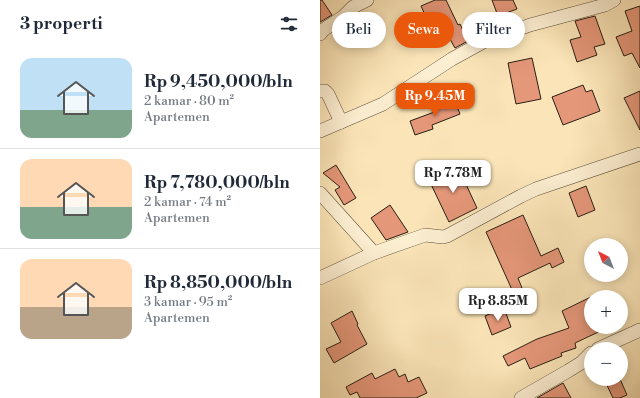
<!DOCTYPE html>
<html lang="id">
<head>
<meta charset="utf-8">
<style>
  body { margin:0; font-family:"Libre Bodoni",serif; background:#f6f6f7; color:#1f2937; height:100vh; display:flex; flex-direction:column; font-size:15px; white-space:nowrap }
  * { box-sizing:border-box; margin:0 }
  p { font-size:13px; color:#747a83 }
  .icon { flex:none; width:22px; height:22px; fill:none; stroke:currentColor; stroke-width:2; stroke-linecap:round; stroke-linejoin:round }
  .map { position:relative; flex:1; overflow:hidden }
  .sheet { display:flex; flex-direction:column; background:#fff; width:320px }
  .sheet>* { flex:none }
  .guide { position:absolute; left:12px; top:12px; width:248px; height:36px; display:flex; gap:8px }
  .needle { width:26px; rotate:318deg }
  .tools { position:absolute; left:264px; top:238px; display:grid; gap:8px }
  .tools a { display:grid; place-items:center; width:44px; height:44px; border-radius:50%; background:#fff; box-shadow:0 2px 10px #0003; font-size:20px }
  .price { position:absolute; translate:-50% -34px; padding:0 9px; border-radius:8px; background:#fff; color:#222; font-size:13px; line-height:26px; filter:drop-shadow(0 1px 2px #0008) }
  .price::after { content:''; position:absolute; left:50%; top:24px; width:12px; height:9px; margin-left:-6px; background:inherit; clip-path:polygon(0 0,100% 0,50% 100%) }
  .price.active { background:#ea580c; color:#fff }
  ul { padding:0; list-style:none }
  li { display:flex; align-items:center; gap:12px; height:100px; padding:0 20px }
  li+li { border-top:1px solid #e0e1e3 }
  li span { display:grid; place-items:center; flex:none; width:112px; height:80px; border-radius:12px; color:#555 }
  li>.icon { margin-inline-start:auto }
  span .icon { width:48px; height:48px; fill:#fffc; stroke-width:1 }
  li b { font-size:17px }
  h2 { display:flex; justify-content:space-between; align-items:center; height:48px; padding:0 20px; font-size:17px }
  .tag { padding:0 14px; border-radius:18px; background:#fff; box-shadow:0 2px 10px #0003; font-size:14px; line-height:36px }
  .tag.active { background:#ea580c; color:#fff }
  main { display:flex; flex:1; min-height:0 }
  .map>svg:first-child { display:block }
</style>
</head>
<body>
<main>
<section class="sheet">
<h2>3 properti<svg class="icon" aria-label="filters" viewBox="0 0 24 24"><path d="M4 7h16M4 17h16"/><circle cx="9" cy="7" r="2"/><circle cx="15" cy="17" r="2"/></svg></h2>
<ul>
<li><span style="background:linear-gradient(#bfe0f5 65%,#7fa58c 0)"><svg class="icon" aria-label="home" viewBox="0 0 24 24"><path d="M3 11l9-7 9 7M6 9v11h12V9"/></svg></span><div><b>Rp 9,450,000/bln</b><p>2 kamar · 80 m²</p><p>Apartemen</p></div></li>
<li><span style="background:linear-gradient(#ffd9b3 60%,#7fa58c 0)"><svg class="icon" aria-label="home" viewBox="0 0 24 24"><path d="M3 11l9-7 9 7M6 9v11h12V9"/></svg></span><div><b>Rp 7,780,000/bln</b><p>2 kamar · 74 m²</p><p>Apartemen</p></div></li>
<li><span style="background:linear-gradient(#ffd9b3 60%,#b9a48a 0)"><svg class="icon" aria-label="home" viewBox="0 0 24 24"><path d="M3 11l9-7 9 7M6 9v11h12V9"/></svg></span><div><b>Rp 8,850,000/bln</b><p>3 kamar · 95 m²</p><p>Apartemen</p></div></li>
</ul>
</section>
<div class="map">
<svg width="320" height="398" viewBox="0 0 320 398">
  <rect width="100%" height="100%" fill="#fbe5b8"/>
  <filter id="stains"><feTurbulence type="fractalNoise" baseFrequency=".005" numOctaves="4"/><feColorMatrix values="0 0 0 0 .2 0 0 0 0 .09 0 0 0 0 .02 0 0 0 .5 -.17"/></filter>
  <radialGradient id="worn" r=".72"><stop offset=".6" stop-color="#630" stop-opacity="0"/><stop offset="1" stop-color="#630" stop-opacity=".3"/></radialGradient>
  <g fill="#e59779" stroke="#281f13">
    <path d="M0 0H2L12 15 0 22Z"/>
    <path d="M115 0H126L138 25 140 24 148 41 135 48 122 25 112 30 101 6Z"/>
    <path d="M172 0H193L197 9 178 16Z"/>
    <path d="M320 6V68L312 53 304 56 296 37 312 31 305 11Z"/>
    <path d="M275 16 285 44 274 47 277 55 257 62 250 40 261 37 255 21Z"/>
    <path d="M212 58 221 99 196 104 188 63Z"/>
    <path d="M263 85 266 92 272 90 280 111 243 125 232 97Z"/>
    <path d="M320 91V130L304 98Z"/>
    <path d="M134 99 140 114 112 125 113 129 95 135 90 121 117 111 115 106Z"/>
    <path d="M16 165 36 198 24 205 15 190 20 187 3 173Z"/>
    <path d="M138 167 157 208 129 222 109 180Z"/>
    <path d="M266 186 275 210 258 217 249 193Z"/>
    <path d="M70 205 88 232 66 240 51 218Z"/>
    <path d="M203 215 221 256 238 248 244 262 232 268 230 263 198 278 202 288 193 292 166 232Z"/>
    <path d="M271 297V327H289L255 343 256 348 241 353 242 356 210 369 205 358 188 366 183 356 217 339 249 328 242 311Z"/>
    <path d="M184 308 191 327 172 335 165 316Z"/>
    <path d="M32 311 38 324 37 325 47 344 14 363 6 349 21 342 11 323Z"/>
    <path d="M75 369 79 377 85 374 88 382 99 377 107 393 96 398H40L37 392 30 395 26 387 52 373 55 379Z"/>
    <path d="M284 379H300L307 395 300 398H293Z"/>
    <path d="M243 383 251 398H217Z"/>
  </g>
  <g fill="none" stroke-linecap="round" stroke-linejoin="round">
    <defs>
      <g id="minor">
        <path d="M0 34 3 30 23 17 33 7 47 0"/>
        <path d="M0 91H5L8 94 21 122"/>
        <path d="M0 131 63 104 132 59 163 42 210 25 285 5 294 0"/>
        <path d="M0 193 54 253"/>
        <path d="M0 278 54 253 105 235 123 237 127 236 201 196 216 189 320 154"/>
        <path d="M278 349 320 330"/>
        <path d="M201 398 248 371 261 363 271 353"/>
      </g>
    </defs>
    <use href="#minor" stroke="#5d503c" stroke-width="14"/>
    <use href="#minor" stroke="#fceed1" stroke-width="13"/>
  </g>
  <rect width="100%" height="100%" filter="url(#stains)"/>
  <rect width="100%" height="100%" fill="url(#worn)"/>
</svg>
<div class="tools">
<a><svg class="needle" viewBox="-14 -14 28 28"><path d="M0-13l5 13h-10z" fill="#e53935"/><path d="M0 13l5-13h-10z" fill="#747a83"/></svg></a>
<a>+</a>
<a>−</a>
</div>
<b class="price active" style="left:115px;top:117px">Rp 9.45M</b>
<b class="price" style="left:133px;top:194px">Rp 7.78M</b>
<b class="price" style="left:178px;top:322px">Rp 8.85M</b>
<div class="guide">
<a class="tag">Beli</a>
<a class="tag active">Sewa</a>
<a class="tag">Filter</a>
</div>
</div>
</main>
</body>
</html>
